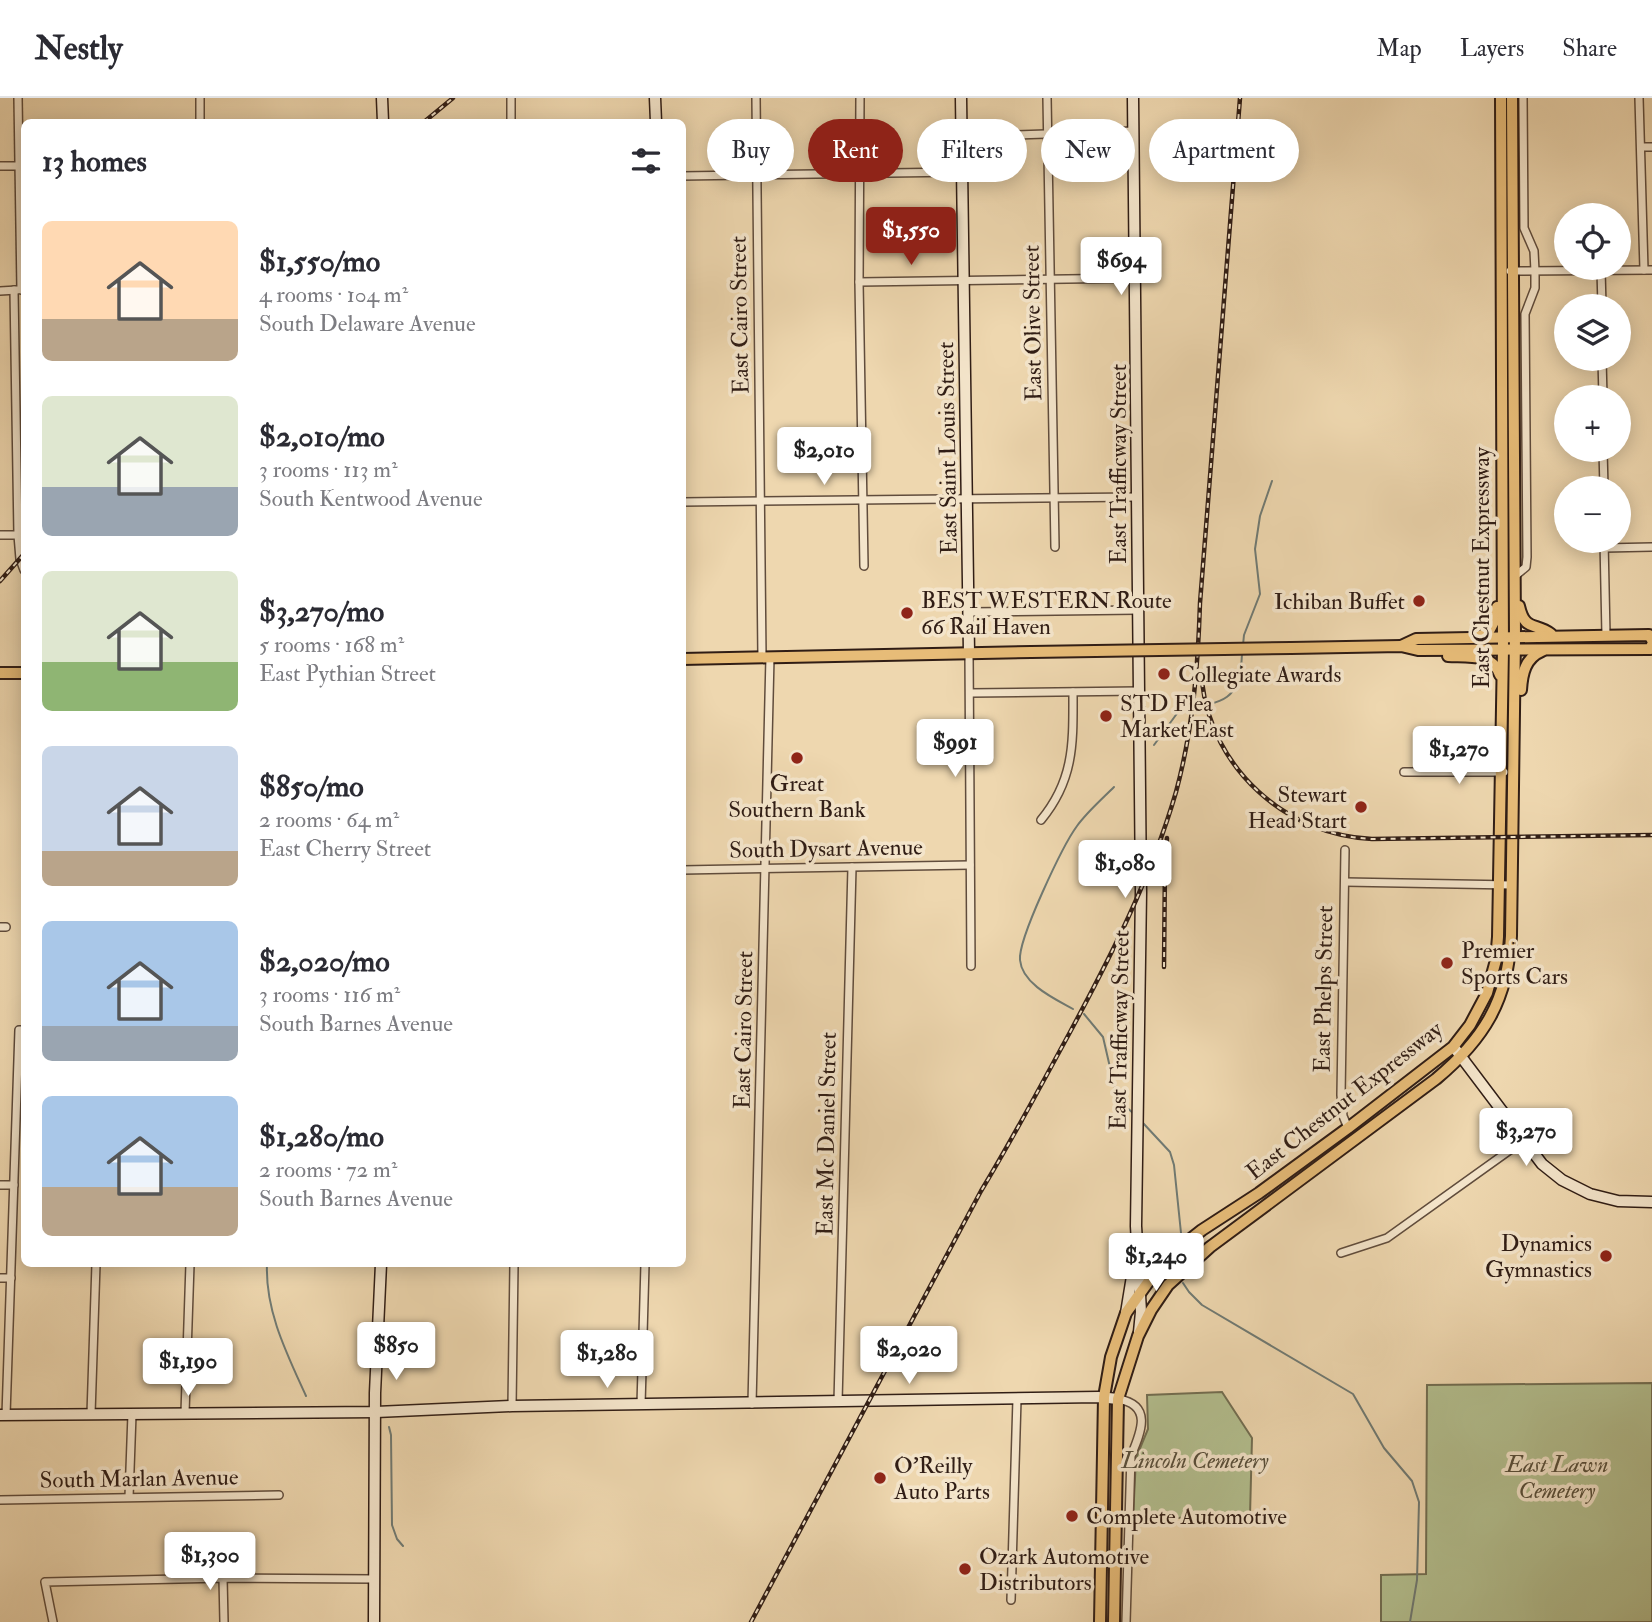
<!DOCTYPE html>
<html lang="en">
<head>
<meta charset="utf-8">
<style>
  body { margin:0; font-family:"IM FELL Double Pica",serif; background:#f7f7f7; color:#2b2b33; height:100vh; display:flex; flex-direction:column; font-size:26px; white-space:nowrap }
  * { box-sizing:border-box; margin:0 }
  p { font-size:23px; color:#7c7c81 }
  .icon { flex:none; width:38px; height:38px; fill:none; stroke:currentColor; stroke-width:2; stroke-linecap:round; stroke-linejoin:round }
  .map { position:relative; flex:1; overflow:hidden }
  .drawer { position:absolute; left:21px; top:21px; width:665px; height:1148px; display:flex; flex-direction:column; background:#fff; border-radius:10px; box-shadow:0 4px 18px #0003 }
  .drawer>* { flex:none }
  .guide { position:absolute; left:707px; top:21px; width:665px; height:63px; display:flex; gap:14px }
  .controls { position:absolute; left:1554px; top:105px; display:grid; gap:14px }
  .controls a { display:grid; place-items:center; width:77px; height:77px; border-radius:50%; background:#fff; box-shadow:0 4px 18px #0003; font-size:35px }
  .price { position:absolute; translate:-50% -60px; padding:0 16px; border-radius:7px; background:#fff; color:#222; font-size:23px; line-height:46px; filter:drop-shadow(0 2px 4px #0008) }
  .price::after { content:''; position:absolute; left:50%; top:42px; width:21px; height:16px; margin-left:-10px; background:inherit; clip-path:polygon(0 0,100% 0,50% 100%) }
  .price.selected { background:#8f2418; color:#fff }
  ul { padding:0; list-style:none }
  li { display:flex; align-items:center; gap:21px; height:175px; padding:0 21px }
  li span { display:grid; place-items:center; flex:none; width:196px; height:140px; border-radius:10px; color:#555 }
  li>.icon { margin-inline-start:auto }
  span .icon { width:84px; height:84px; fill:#fffc; stroke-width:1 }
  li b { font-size:30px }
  h2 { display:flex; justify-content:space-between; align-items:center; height:84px; padding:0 21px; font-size:30px }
  .tag { padding:0 24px; border-radius:32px; background:#fff; box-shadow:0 4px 18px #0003; font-size:24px; line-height:63px }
  .tag.selected { background:#8f2418; color:#fff }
  header { display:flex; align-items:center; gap:42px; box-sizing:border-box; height:98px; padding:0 35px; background:#fff; border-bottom:2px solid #e1e1e2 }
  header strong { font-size:33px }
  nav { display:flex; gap:38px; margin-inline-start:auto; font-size:24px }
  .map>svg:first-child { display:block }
</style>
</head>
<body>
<header>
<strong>Nestly</strong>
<nav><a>Map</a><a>Layers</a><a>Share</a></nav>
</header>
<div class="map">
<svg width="1652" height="1524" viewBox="0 0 1652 1524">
  <rect width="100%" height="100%" fill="#eed7af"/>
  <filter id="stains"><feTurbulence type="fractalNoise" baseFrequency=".00286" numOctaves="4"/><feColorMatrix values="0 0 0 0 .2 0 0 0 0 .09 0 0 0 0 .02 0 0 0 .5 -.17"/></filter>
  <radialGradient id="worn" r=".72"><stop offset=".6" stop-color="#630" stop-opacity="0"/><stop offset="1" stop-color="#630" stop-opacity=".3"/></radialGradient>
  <g fill="#b3bf8f" stroke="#726e52" stroke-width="2">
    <path d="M1652 1285V1524H1381V1477L1426 1476 1427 1287Z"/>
    <path d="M1222 1294 1252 1340 1250 1418 1133 1421 1136 1360 1148 1331 1147 1297Z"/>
  </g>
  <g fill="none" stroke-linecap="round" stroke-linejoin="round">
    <g stroke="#707a73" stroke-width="2">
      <path d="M1243 547 1244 537 1260 496 1255 451 1260 418 1272 383"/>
      <path d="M1154 647 1181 610C1223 605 1240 604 1242 556"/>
      <path d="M1073 911C1055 901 1022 886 1020 862 1018 841 1063 747 1077 728 1087 714 1102 701 1114 689"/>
      <path d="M1084 916 1103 939 1115 991 1123 1006 1134 1016"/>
      <path d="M1143 1025 1170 1054 1174 1067 1181 1135"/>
      <path d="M267 1166C265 1213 287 1256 306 1298"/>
      <path d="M1183 1185 1189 1194 1202 1207 1353 1296 1384 1350 1412 1383 1419 1404 1417 1482 1410 1524"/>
      <path d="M389 1329 391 1337 392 1427 397 1441 403 1448"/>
    </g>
    <defs>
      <g id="street">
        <path d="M18 0 21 192"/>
        <path d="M200 0V24"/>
        <path d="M511 0V24"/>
        <path d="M756 0 762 559"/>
        <path d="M860 0 859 184 864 468"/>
        <path d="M1047 0 1055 449"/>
        <path d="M1639 0 1644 172"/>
        <path d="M962 39 1134 33"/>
        <path d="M1641 49H1652"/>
        <path d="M0 68H24"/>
        <path d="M682 78 962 74"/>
        <path d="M1601 172 1602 208"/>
        <path d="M1510 173 1652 172"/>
        <path d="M859 184 1136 180"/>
        <path d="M14 192 18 437 20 461 24 472"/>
        <path d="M0 193 17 192"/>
        <path d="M1602 261 1603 299"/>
        <path d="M1603 352 1604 390"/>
        <path d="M682 404 1138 399"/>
        <path d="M0 437H18"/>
        <path d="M1604 443 1606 537"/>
        <path d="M1604 450 1652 449"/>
        <path d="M1515 478 1526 469 1527 459 1525 216 1535 190V173L1534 153 1524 130 1523 0"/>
        <path d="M969 514 1138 512"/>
        <path d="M969 555 971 868"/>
        <path d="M970 595 1139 593"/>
        <path d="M1404 674H1504"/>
        <path d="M1041 722C1075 681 1073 643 1073 594"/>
        <path d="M1345 752 1341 997 1343 1018 1348 1030"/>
        <path d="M682 772 970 767"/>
        <path d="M1345 784 1512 787"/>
        <path d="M0 829H6"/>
        <path d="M0 1087H14"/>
        <path d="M1341 1155 1387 1140 1524 1042"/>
        <path d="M0 1180H11"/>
        <path d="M1118 1301C1153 1307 1141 1334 1131 1358L1126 1524"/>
        <path d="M838 1304 852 769"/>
        <path d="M752 1306 770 559"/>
        <path d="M641 1307 645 1166"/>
        <path d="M512 1308 514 1166"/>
        <path d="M185 1315 190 1166"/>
        <path d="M91 1316 96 1166"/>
        <path d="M6 1317 19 932H24"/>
        <path d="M129 1399 132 1316"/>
        <path d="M0 1402 279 1397"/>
        <path d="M223 1480 224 1524"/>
        <path d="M1011 1502 1017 1301"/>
        <path d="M53 1524 45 1484 223 1480 374 1481"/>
      </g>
      <g id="secondary">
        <path d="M382 0 383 24"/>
        <path d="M655 0 656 24"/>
        <path d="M961 0 969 555"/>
        <path d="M1133 0 1141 794 1136 1128 1141 1214 1139 1234"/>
        <path d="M1456 952 1542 1066 1562 1082 1590 1096 1618 1103 1652 1104"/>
        <path d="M1126 1215 1134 1166"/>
        <path d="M0 1317 376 1314 512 1308 1098 1299 1118 1301"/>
        <path d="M374 1524 375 1295 381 1166"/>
      </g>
      <g id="primary">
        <path d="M1519 508C1525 534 1535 524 1551 536"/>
        <path d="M1477 539 1488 535 1496 520 1497 509"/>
        <path d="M1401 548 1416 541 1649 537 1652 542"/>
        <path d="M1291 550 1401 548 1418 552 1650 551 1652 547"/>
        <path d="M1448 558C1467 559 1493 555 1500 577"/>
        <path d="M682 561 1031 554"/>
        <path d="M0 575H24"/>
        <path d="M1521 592C1522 576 1525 560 1542 553"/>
        <path d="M1136 1151 1144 1162 1155 1164 1164 1162"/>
        <path d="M1100 1524 1104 1299 1111 1259 1126 1215 1164 1162 1202 1132 1259 1095 1348 1030 1453 949 1470 927 1487 895 1496 862 1498 839 1503 552 1501 0"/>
        <path d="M1114 1524 1118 1301 1138 1238 1151 1212 1168 1187 1210 1149 1436 981C1484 941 1508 902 1511 838L1515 539 1512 0"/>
      </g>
    </defs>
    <use href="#street" stroke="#604c3c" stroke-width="10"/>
    <use href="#secondary" stroke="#301d15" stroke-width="13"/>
    <use href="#primary" stroke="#301d15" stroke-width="14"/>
    <use href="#street" stroke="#f4e5cb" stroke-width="7"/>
    <use href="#secondary" stroke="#f4e5cb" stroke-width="10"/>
    <use href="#primary" stroke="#e7bc78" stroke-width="10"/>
    <defs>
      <g id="rail">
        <path d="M424 24 453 0"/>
        <path d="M0 483 24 456"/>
        <path d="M1202 584C1212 671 1286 737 1372 741L1652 737"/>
        <path d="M1164 869 1165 764 1167 740"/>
        <path d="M751 1524 981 1093C1012 1042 1040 989 1069 936 1111 858 1151 780 1176 694 1193 631 1198 569 1200 505L1240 0"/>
      </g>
    </defs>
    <use href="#rail" stroke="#301d15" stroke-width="4.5"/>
    <use href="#rail" stroke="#f4e5cb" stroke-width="2" stroke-dasharray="5" stroke-linecap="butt"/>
    <defs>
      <path id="primary-bridge" d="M1031 554 1291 550"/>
    </defs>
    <use href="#primary-bridge" stroke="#301d15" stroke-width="14" stroke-linecap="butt"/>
    <use href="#primary-bridge" stroke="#e7bc78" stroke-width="10"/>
  </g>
  <g fill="#8f2418" stroke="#f4e5cb" stroke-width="2.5">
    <circle cx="1419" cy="503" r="7"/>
    <circle cx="907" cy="515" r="7"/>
    <circle cx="1164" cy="576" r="7"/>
    <circle cx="1106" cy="618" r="7"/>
    <circle cx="797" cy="660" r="7"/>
    <circle cx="1361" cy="709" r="7"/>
    <circle cx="1447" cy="865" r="7"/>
    <circle cx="1606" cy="1158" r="7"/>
    <circle cx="880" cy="1380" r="7"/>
    <circle cx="1072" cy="1418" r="7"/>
    <circle cx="965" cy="1471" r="7"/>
  </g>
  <g text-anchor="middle" stroke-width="7" stroke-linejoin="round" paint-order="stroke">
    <g font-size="23" fill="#301d15" stroke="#f4e5cb">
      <text transform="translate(739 217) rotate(-91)" y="8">East Cairo Street</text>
      <text transform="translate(1032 225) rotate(-91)" y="8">East Olive Street</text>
      <text transform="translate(947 350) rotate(-91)" y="8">East Saint Louis Street</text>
      <text transform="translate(1118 366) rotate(-90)" y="8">East Trafficway Street</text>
      <text transform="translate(1481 470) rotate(-90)" y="8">East Chestnut Expressway</text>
      <text transform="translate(826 750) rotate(-1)" y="8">South Dysart Avenue</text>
      <text transform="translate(1323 891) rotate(-89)" y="8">East Phelps Street</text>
      <text transform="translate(743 932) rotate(-89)" y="8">East Cairo Street</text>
      <text transform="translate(1119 932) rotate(-89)" y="8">East Trafficway Street</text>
      <text transform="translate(1344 1002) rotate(-38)" y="8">East Chestnut Expressway</text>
      <text transform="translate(826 1036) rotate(-89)" y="8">East Mc Daniel Street</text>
      <text transform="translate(139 1380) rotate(-1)" y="8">South Marlan Avenue</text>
    </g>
    <g font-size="23" fill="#301d15" stroke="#f4e5cb" text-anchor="start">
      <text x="921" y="510">BEST WESTERN Route<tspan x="921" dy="26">66 Rail Haven</tspan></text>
      <text x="1405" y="511" text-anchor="end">Ichiban Buffet</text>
      <text x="1178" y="584">Collegiate Awards</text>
      <text x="1120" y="613">STD Flea<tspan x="1120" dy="26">Market East</tspan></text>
      <text x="797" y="693" text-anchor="middle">Great<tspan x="797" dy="26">Southern Bank</tspan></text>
      <text x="1347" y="704" text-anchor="end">Stewart<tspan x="1347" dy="26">Head Start</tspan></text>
      <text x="1461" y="860">Premier<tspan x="1461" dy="26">Sports Cars</tspan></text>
      <text x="1592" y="1153" text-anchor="end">Dynamics<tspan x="1592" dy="26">Gymnastics</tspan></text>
      <text x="894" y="1375">O'Reilly<tspan x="894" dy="26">Auto Parts</tspan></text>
      <text x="1086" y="1426">Complete Automotive</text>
      <text x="979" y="1466">Ozark Automotive<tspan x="979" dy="26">Distributors</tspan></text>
    </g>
    <g font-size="23" font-style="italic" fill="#574e3a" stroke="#f4e5cb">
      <text x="1195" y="1370">Lincoln Cemetery</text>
      <text x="1557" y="1374">East Lawn<tspan x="1557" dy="26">Cemetery</tspan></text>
    </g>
  </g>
  <rect width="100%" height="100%" filter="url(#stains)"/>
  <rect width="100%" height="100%" fill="url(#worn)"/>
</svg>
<div class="controls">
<a><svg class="icon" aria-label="locate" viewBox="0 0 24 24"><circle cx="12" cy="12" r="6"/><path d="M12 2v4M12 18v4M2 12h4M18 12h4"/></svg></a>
<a><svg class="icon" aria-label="layers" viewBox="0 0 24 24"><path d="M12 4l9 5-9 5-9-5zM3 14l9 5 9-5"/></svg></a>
<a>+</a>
<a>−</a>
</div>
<b class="price selected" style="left:911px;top:169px">$1,550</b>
<b class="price" style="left:1121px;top:199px">$694</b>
<b class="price" style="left:824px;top:389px">$2,010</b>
<b class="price" style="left:955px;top:681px">$991</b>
<b class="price" style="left:1459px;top:688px">$1,270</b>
<b class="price" style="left:1125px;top:802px">$1,080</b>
<b class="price" style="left:1526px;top:1070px">$3,270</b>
<b class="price" style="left:1156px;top:1195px">$1,240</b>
<b class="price" style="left:396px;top:1284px">$850</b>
<b class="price" style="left:909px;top:1288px">$2,020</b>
<b class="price" style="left:607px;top:1292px">$1,280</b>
<b class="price" style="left:188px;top:1300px">$1,190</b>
<b class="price" style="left:210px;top:1494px">$1,300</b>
<div class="guide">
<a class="tag">Buy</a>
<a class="tag selected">Rent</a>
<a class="tag">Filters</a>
<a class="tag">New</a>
<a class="tag">Apartment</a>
</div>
<section class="drawer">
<h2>13 homes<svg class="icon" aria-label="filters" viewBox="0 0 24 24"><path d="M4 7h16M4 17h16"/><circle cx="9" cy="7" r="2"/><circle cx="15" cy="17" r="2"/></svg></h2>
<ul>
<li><span style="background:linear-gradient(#ffd9b3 70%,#b9a48a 0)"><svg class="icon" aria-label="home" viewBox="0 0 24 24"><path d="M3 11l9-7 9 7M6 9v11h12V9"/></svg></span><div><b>$1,550/mo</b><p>4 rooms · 104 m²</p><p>South Delaware Avenue</p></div></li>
<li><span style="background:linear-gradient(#dfe7d0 65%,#9aa5b1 0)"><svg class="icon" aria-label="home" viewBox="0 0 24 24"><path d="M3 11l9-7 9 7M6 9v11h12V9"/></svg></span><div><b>$2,010/mo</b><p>3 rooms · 113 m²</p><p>South Kentwood Avenue</p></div></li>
<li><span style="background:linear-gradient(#dfe7d0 65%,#8fb573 0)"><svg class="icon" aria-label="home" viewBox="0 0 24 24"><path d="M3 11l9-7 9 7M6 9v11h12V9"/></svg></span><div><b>$3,270/mo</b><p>5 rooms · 168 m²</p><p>East Pythian Street</p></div></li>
<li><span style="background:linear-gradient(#c9d6e8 75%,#b9a48a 0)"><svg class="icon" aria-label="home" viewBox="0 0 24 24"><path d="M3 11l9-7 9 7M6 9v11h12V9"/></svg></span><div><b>$850/mo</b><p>2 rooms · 64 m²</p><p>East Cherry Street</p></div></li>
<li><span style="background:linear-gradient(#a9c7e8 75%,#9aa5b1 0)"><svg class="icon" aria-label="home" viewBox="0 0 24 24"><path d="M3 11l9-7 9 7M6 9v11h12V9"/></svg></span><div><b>$2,020/mo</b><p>3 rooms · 116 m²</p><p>South Barnes Avenue</p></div></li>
<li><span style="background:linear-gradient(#a9c7e8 65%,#b9a48a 0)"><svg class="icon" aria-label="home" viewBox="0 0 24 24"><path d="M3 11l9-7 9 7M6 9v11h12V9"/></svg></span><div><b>$1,280/mo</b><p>2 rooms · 72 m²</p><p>South Barnes Avenue</p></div></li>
</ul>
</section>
</div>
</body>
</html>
